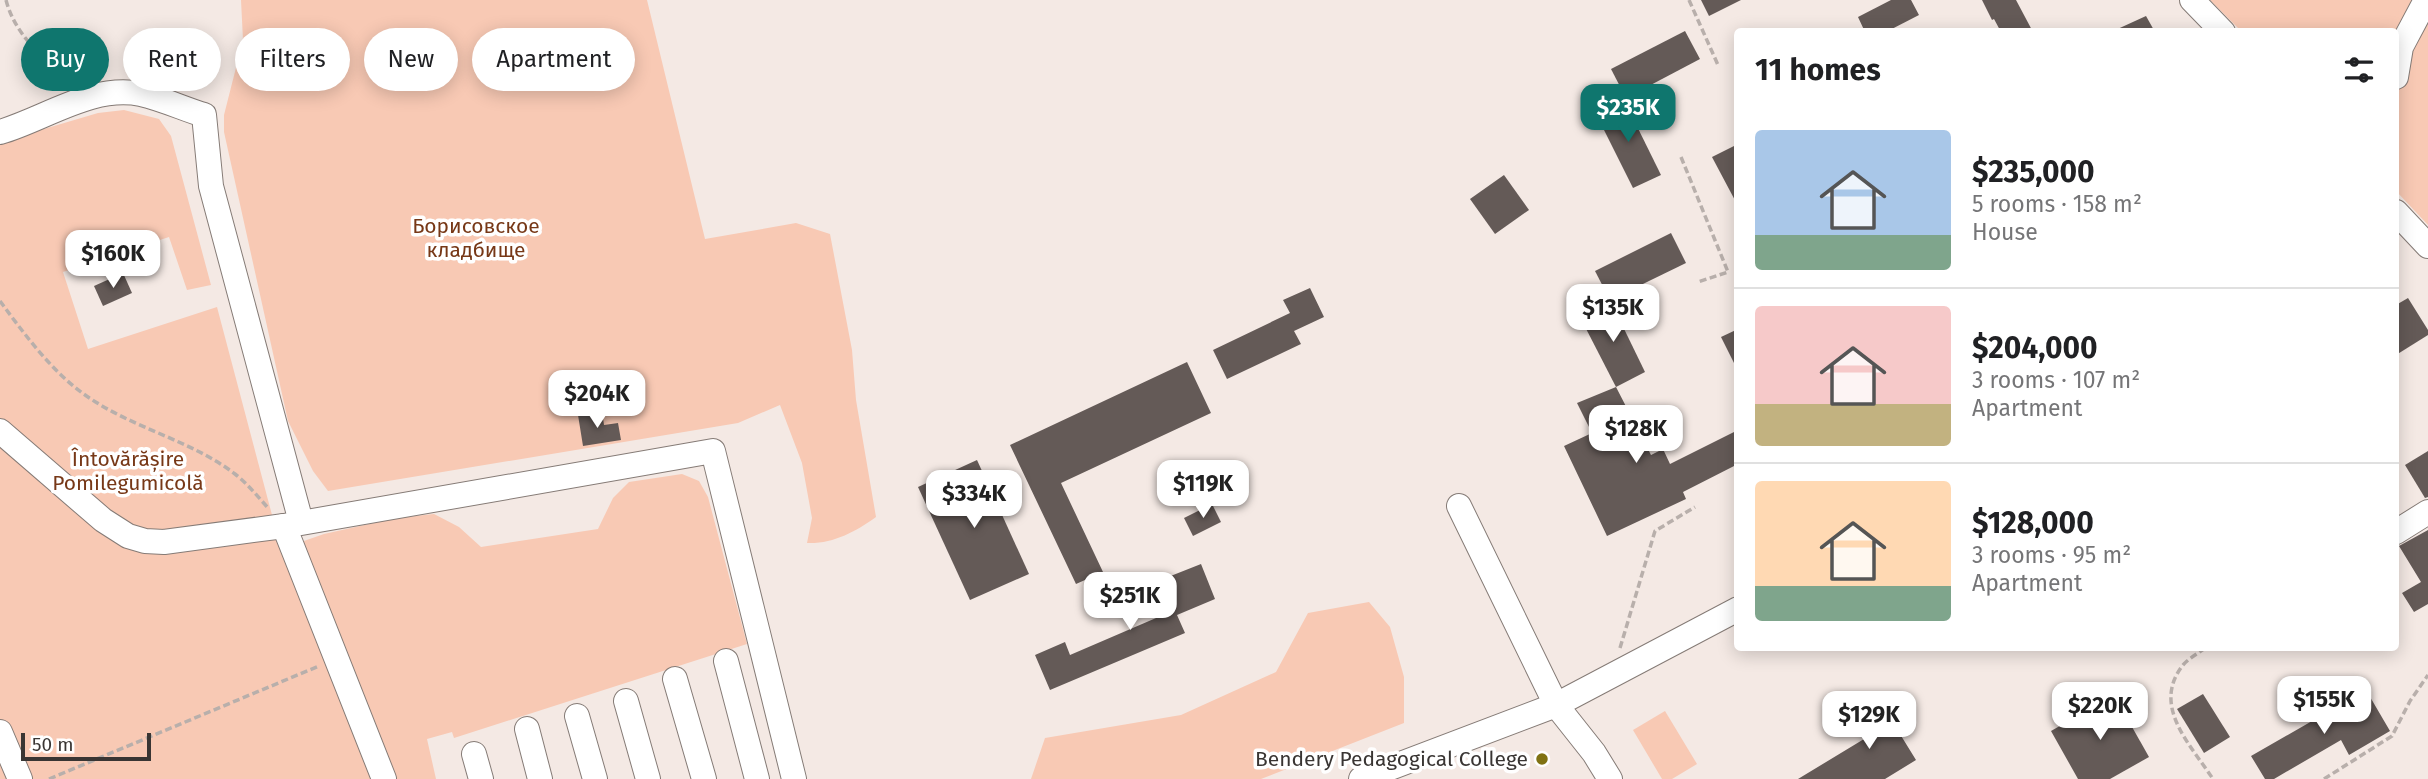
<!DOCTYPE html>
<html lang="en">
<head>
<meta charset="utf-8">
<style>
  body { margin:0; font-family:"Fira Sans",sans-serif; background:#f2f2f2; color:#202124; height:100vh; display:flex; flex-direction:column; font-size:26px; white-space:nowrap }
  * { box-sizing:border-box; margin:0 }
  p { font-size:23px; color:#757577 }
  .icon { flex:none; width:38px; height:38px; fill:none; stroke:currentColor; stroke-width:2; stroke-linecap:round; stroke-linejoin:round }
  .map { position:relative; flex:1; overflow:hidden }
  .side { position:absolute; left:1734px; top:28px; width:665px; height:623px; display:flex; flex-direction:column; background:#fff; border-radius:7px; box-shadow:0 4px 18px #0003 }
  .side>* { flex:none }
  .hud { position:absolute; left:21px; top:28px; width:665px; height:63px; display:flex; gap:14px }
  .scale { position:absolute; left:21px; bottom:18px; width:130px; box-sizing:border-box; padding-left:7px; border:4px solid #393533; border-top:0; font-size:19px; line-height:24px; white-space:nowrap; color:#393533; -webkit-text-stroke:5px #fff; paint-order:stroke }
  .price { position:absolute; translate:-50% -60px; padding:0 16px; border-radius:14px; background:#fff; color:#222; font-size:23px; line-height:46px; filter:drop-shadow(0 2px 4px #0008) }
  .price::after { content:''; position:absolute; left:50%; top:42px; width:21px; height:16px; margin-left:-10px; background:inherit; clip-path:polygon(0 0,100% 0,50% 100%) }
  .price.selected { background:#0f766e; color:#fff }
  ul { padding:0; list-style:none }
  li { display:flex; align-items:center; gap:21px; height:175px; padding:0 21px }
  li+li { border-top:2px solid #e0e0e0 }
  li span { display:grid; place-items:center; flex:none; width:196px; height:140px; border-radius:7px; color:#555 }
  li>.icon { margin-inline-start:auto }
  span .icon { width:84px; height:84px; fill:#fffc; stroke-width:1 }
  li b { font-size:30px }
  h2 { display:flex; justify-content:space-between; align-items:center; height:84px; padding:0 21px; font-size:30px }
  .chip { padding:0 24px; border-radius:32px; background:#fff; box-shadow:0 4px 18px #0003; font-size:24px; line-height:63px }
  .chip.selected { background:#0f766e; color:#fff }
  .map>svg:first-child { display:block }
</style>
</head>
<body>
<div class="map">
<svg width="2428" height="779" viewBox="0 0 2428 779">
  <rect width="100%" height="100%" fill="#f4e9e4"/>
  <g fill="#f8c9b4">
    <path d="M241 0H647L705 239 796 223 830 234 852 350 856 400 876 517C855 532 833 544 807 543L812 518 802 463 780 405 738 423 328 491 313 471 288 421 224 132V115L243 40Z"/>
    <path d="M2210 0H2428V225L2396 191V32L2241 31Z"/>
    <path d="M124 110 159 119 171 136 211 285 187 290 169 237 63 272 88 349 217 307 281 549 324 534 396 518 434 514 459 527 481 547 598 529 613 498 629 482 682 474 699 481 708 497 747 644 454 738 452 732 427 739 436 779H0V142L98 113Z"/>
    <path d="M1369 602 1390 627 1404 677V723L1261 779H1031L1045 738 1181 715 1276 672 1308 613Z"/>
    <path d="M1665 711 1697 764 1672 779H1662L1633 730Z"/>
  </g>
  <g fill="#645a57">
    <path d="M1701 0H1741L1709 16Z"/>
    <path d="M1891 0H1911L1919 15 1886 32H1865L1858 17Z"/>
    <path d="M1982 0H2016L2033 32H2001L1994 19 1992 20Z"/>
    <path d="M2146 16 2155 32H2111Z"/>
    <path d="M1685 31 1700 59 1626 98 1611 69Z"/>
    <path d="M1624 100 1661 175 1633 188 1596 114Z"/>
    <path d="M1738 144V206L1712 157Z"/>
    <path d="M1504 175 1529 210 1495 234 1470 199Z"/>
    <path d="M1671 233 1686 263 1610 300 1595 271Z"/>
    <path d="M123 273 132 293 103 306 94 286Z"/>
    <path d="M1310 288 1324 317 1294 331 1301 344 1227 379 1213 350 1290 313 1283 300Z"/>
    <path d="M2408 298 2428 330V335L2396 355V305Z"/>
    <path d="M1610 300 1645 372 1616 387 1580 317Z"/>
    <path d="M1738 329V371L1721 337Z"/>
    <path d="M1187 362 1211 413 1061 483 1103 572 1076 584 1010 445Z"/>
    <path d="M1616 387 1651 455 1663 449 1670 464 1738 430V464L1683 492 1686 499 1607 536 1564 446 1592 433 1577 403Z"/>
    <path d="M602 411 604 425 618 423 621 440 583 446 578 415Z"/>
    <path d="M2428 451V497L2425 498 2405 465Z"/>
    <path d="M977 460 1029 574 970 600 918 487Z"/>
    <path d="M1212 504 1221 522 1193 536 1184 518Z"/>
    <path d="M2428 530V604L2414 612 2402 593 2421 582 2399 546Z"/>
    <path d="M1201 564 1215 599 1177 615 1185 633 1050 690 1035 655 1065 642 1070 655 1170 612 1158 581Z"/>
    <path d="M2366 690 2390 731 2349 755 2341 740 2274 779H2265L2251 756Z"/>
    <path d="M2203 694 2230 737 2204 753 2177 709Z"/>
    <path d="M2114 695 2149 757 2110 779H2078L2051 731Z"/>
    <path d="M1879 700 1916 760 1885 779H1798L1869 736 1855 714Z"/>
  </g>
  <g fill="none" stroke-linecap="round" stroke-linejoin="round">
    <defs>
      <g id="minor">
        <path d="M2192 0 2223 32"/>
        <path d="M2396 77 2401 47 2426 0"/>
        <path d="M0 132C45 119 92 84 141 94 163 99 184 109 204 115L211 186 301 522"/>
        <path d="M2396 212 2428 246"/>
        <path d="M0 431 103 520 128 536 145 541 164 542 284 526 713 451 794 779"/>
        <path d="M1459 506 1556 705 1594 753 1610 779"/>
        <path d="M284 526 384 779"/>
        <path d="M2396 532 2428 512"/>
        <path d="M726 661 757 779"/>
        <path d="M675 679 704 779"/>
        <path d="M626 701 648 779"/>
        <path d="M577 716 595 779"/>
        <path d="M527 729 540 779"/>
        <path d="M0 732 20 779"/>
        <path d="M474 754 481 779"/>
        <path d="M1361 779 1556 705 1738 609"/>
      </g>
    </defs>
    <use href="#minor" stroke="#857b76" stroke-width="26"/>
    <g stroke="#b8afab" stroke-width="3.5" stroke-dasharray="7 3.5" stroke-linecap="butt">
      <path d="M6 0C15 35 45 63 77 80"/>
      <path d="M1689 0 1718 65"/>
      <path d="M1681 157 1728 272 1698 282"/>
      <path d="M0 301C25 335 55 376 91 399 136 429 192 441 235 474 248 484 258 497 269 509"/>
      <path d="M1620 648 1655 531 1695 507"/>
      <path d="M2205 648C2199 653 2189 658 2183 665 2151 706 2190 744 2213 779"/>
      <path d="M49 779 319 666"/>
      <path d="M2324 779 2392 736 2410 701 2428 675"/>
    </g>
    <use href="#minor" stroke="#fff" stroke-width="24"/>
  </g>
  <circle fill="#807213" stroke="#fff" stroke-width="2.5" cx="1542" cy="759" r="7"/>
  <g text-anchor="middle" stroke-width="7" stroke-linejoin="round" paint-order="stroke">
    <g font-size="21" fill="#773817" stroke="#fff">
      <text x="476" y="233">Борисовское<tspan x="476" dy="24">кладбище</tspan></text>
      <text x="128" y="466">Întovărășire<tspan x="128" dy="24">Pomilegumicolă</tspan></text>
    </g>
    <g font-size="21" fill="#393533" stroke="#fff" text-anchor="end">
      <text x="1528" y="766">Bendery Pedagogical College</text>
    </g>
  </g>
</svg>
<div class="scale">50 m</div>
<b class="price selected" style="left:1628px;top:144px">$235K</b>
<b class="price" style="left:113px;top:290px">$160K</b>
<b class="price" style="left:1613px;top:344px">$135K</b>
<b class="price" style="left:597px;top:430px">$204K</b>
<b class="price" style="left:1636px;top:465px">$128K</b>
<b class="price" style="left:1203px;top:520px">$119K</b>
<b class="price" style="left:974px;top:530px">$334K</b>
<b class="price" style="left:1130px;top:632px">$251K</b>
<b class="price" style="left:2324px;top:736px">$155K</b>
<b class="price" style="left:2100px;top:742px">$220K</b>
<b class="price" style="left:1869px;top:751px">$129K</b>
<div class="hud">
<a class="chip selected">Buy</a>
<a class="chip">Rent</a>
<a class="chip">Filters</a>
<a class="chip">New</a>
<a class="chip">Apartment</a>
</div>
<section class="side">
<h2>11 homes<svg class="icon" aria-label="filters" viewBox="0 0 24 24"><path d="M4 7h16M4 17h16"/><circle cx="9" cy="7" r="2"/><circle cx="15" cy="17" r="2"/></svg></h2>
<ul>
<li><span style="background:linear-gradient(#a9c7e8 75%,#7fa58c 0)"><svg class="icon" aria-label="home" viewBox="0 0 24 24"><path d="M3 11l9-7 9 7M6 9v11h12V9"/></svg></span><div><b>$235,000</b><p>5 rooms · 158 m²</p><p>House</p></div></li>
<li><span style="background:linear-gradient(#f6c9c9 70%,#c2b280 0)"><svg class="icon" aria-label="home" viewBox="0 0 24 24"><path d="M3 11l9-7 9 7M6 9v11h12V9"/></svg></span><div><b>$204,000</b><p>3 rooms · 107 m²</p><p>Apartment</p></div></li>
<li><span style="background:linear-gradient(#ffd9b3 75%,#7fa58c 0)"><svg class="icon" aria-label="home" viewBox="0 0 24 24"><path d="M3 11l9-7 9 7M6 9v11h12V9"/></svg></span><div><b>$128,000</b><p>3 rooms · 95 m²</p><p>Apartment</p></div></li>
</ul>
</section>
</div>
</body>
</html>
